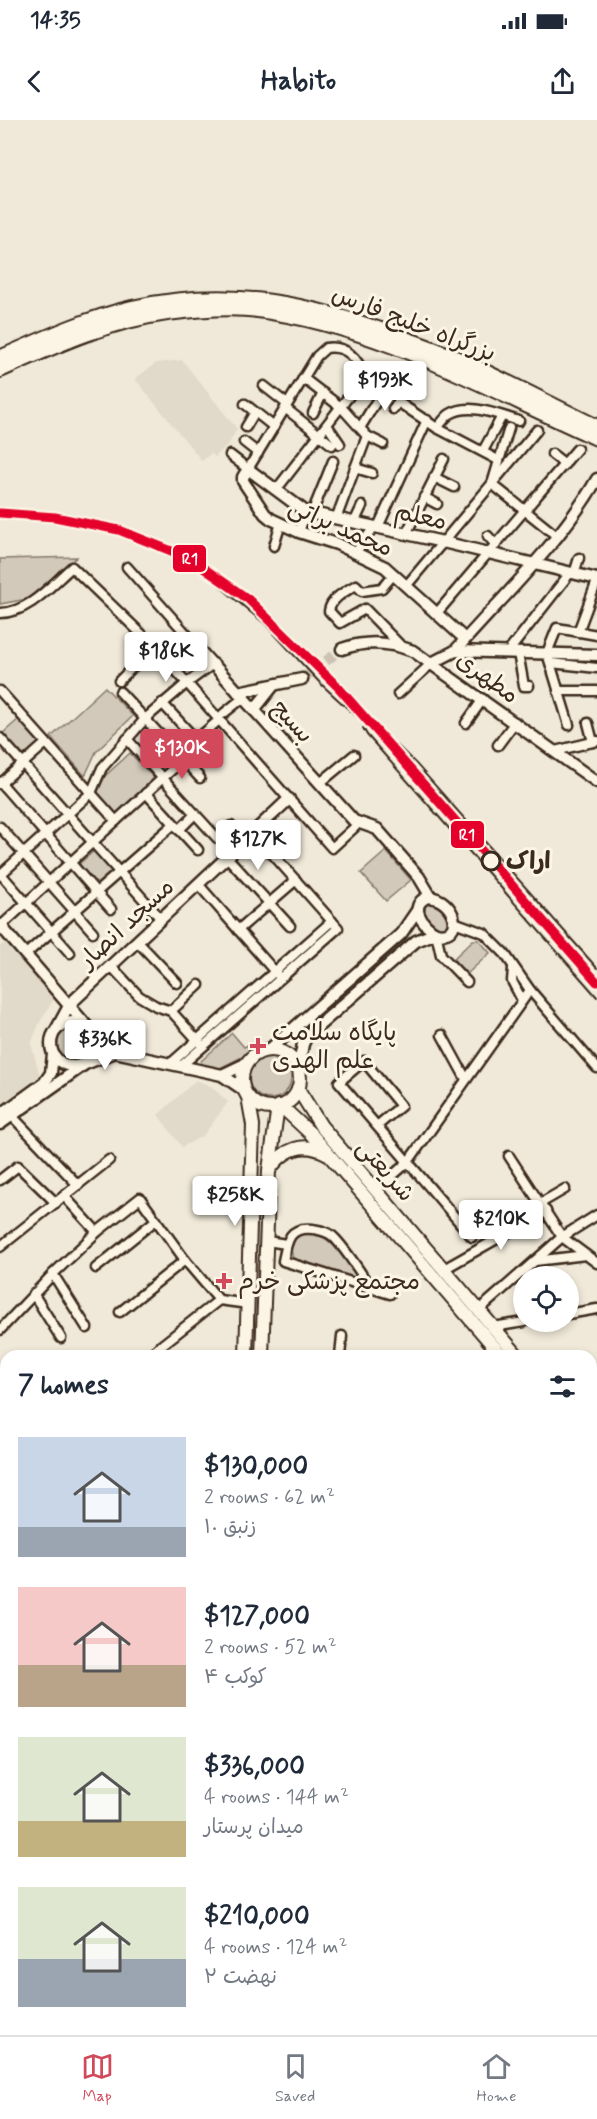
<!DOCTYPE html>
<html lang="en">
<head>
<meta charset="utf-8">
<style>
  body { margin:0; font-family:Mynerve,"Playpen Sans Arabic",sans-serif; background:#f2f2f3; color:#1f2937; height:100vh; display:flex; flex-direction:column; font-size:22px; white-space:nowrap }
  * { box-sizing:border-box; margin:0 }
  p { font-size:20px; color:#747a83 }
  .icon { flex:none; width:33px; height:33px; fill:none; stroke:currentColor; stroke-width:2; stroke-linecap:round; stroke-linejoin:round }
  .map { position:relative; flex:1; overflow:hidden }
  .details { position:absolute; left:0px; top:1230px; width:597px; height:686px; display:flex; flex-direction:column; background:#fff; border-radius:18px 18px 0 0; box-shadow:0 3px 9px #0003 }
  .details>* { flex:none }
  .tools { position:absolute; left:513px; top:1146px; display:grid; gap:12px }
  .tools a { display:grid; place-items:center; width:66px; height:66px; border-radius:50%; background:#fff; box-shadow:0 3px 9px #0003; font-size:30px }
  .price { position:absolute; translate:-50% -51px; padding:0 14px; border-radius:6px; background:#fff; color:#222; font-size:20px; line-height:39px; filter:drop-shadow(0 2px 3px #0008) }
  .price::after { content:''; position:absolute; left:50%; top:36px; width:18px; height:14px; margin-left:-9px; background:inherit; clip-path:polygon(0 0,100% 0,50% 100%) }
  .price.selected { background:#d1495b; color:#fff }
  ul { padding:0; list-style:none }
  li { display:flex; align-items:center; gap:18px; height:150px; padding:0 18px }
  li span { display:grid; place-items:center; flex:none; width:168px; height:120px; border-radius:0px; color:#555 }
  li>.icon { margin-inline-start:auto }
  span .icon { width:72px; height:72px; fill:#fffc; stroke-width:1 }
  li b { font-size:26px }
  h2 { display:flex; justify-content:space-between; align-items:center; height:72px; padding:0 18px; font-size:26px }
  .status { display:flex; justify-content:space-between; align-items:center; height:42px; padding:0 30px; background:#fff; direction:ltr }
  .status svg { height:16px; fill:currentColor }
  header { display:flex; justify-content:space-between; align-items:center; height:78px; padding:0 18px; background:#fff; font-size:27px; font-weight:700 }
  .tabs { display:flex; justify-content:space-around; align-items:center; height:84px; border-top:2px solid #e0e1e3; background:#fff; font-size:16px; color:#747a83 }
  .tabs a { display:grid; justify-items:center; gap:3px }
  .tabs .selected { color:#d1495b }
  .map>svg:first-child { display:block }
</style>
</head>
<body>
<div class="status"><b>14:35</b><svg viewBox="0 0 49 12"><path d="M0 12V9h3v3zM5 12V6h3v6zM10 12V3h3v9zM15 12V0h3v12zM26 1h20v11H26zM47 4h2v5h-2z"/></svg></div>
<header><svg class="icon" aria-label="back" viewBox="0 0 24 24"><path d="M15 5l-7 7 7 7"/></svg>Habito<svg class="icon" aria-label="share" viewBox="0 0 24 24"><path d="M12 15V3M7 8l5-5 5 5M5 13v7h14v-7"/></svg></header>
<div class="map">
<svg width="597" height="1915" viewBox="0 0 597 1915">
  <rect width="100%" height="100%" fill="#f0e9d9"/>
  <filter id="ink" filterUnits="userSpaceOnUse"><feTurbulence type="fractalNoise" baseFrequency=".0167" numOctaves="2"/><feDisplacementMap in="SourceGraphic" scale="12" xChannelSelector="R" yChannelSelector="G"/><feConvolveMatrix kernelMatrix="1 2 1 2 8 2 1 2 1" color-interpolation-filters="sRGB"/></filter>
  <g filter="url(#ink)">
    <g fill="#e1d9c9">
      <path d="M182 240 237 309 230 322 215 337 211 333 202 341 135 259 156 243Z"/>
      <path d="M7 821 56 875 39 904 31 924 41 959 0 988V826Z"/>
      <path d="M196 960 212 967 228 982 203 1016 182 1027 158 995Z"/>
    </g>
    <g fill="#d2c9ba" stroke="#867a6c" stroke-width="1.5">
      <path d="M77 437 27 479 0 484V439Z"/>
      <path d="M105 567 133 596 96 632 85 656 51 617Z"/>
      <path d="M20 598 42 622 25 637 3 613Z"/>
      <path d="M130 633 155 659 117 694 97 673 105 656Z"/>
      <path d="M95 730 115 751 98 766 79 744Z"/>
      <path d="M386 731 411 760 386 781 361 753Z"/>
      <path d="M432 781 447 791 449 804 444 809 436 808 423 795 425 784Z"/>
      <path d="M473 820H479L490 833 467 854 453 839Z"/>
      <circle cx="73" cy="924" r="17"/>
      <path d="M232 913 244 927 252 923 256 930 218 949 202 945 201 941Z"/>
      <circle cx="270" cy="958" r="21"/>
      <path d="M305 1111C334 1115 347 1142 364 1163L293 1140 291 1128 295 1116Z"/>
    </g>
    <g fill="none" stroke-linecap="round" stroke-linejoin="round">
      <path stroke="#ccc3b4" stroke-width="10" stroke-dasharray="10 5" stroke-linecap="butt" d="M302 559 342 529"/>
      <defs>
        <g id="minor">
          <path d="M303 258 342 288 367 316 383 324"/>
          <path d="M264 266 287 284"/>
          <path d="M245 284 274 307"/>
          <path d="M285 288 332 325"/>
          <path d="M393 289 398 282 437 308 498 340"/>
          <path d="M313 293 323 273"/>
          <path d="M327 305 340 324"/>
          <path d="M246 307 255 292"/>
          <path d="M360 308 388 262"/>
          <path d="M437 308C441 304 445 297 450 294 471 282 498 295 519 301"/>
          <path d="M509 308 492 364 558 417"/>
          <path d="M244 322 258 333"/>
          <path d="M483 331 502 296"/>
          <path d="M552 334 565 344"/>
          <path d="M230 335 248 349 317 236 326 228C347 225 358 239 365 257"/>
          <path d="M355 348 372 353"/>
          <path d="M434 357 454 367"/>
          <path d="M276 370 370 249"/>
          <path d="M424 377 437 384"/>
          <path d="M312 393 333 341"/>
          <path d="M336 399 367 316"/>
          <path d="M354 403 362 386"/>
          <path d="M378 407 427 300"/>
          <path d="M299 412 306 392"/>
          <path d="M406 414 444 339"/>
          <path d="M488 416 496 425"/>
          <path d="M274 426 281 403"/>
          <path d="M356 432 374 407"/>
          <path d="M127 447 213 544"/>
          <path d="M394 454 382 468 362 471 356 465C346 471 331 478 329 491L340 503 365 489 401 526"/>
          <path d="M574 454 579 438"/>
          <path d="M407 465 537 310"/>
          <path d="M0 493C29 493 51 465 72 447L157 529 332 728 355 707"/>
          <path d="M437 493 577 329"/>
          <path d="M578 512 597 461"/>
          <path d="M508 532 570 453"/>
          <path d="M518 533 524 566H529"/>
          <path d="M551 543 597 548"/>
          <path d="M119 561 146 534 163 527 213 544"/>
          <path d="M0 571 116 701"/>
          <path d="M558 571H597"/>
          <path d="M120 572 200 658"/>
          <path d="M398 574 432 543"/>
          <path d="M223 594 243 578"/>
          <path d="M466 603 483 579"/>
          <path d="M588 603 593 622"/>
          <path d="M569 605 547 533 557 508 597 515"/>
          <path d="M0 618 161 799"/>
          <path d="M127 619 217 718 231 706"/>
          <path d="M196 620 219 600"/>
          <path d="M498 625 515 602"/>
          <path d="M555 631 597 621"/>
          <path d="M0 662 111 789"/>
          <path d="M320 663 354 635"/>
          <path d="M0 664 46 623"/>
          <path d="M146 673 198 730"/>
          <path d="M0 707 93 812"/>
          <path d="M179 710 195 694"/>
          <path d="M227 737 290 806"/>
          <path d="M0 753 70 833"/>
          <path d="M0 755 91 673 102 648 145 599 187 563 213 544"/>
          <path d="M198 764 277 854"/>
          <path d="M454 802 484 813 505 834 530 870 597 948"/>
          <path d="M1 806 200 624 162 583"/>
          <path d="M238 810 296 760"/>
          <path d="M436 813 441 835 467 862"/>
          <path d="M137 821 177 863"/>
          <path d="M26 834 174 704"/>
          <path d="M111 846 139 876 156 886 171 891 201 924"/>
          <path d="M513 848 512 861 522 880"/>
          <path d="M171 891 199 865"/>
          <path d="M442 915 466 959"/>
          <path d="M170 944 332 801"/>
          <path d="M181 946 338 808 253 712"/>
          <path d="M12 996 78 1065"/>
          <path d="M377 1006 401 986 364 941 339 962C383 1013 428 1065 472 1117"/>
          <path d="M509 1036 562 1117 597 1143"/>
          <path d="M0 1060 18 1046 56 1083"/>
          <path d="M376 1070 408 1042 530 870"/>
          <path d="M64 1076 97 1112"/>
          <path d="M541 1083 565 1069"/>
          <path d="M267 1121 286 1124"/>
          <path d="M0 1127 109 1040"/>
          <path d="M535 1141 586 1135"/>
          <path d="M96 1148 156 1100"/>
          <path d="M444 1149 546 1091"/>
          <path d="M53 1154 87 1208"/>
          <path d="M370 1168C364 1157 340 1121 331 1115 326 1111 318 1110 313 1109 289 1106 287 1121 283 1141L390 1174"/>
          <path d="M34 1175 61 1218"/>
          <path d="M479 1190 562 1117 597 1095"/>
          <path d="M120 1192 185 1140"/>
          <path d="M568 1194 597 1189"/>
          <path d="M493 1207 524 1202"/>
          <path d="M0 1210 53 1154 97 1112 140 1078 185 1140 219 1180 248 1184"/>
          <path d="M153 1232 219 1180"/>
          <path d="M340 1236 342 1216"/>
          <path d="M0 1256H6"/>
          <path d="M591 1256H597"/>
          <path d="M591 1297H597"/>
          <path d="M0 1313H2"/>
          <path d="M0 1343H6"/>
          <path d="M0 1390 6 1389"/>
          <path d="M591 1409 597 1408"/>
          <path d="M0 1435 6 1434"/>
          <path d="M591 1451 597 1449"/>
          <path d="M591 1505 597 1503"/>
          <path d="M0 1532 6 1531"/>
          <path d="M591 1603 597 1607"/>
          <path d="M0 1626H6"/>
          <path d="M0 1669 6 1671"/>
          <path d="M0 1737 6 1736"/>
          <path d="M0 1764H6"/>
          <path d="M591 1764 597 1761"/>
          <path d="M591 1854 597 1852"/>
          <path d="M0 1860H6"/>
          <path d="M43 1911 44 1915"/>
          <path d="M90 1915 91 1910"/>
          <path d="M173 1915V1910"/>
          <path d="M411 1915 413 1910"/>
          <path d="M568 1915V1910"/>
        </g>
        <g id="tertiary">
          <path d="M465 519 385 447 337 424 299 412 271 399 265 394 243 361V357L248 349 306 392 312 393 443 422 597 459"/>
          <path d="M342 529C366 520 390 522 413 531L597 662"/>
          <path d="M455 531C504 475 560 423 597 359"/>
          <path d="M432 543 455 531 597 535"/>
          <path d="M213 544 354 701 377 709 419 757 431 777"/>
          <path d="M238 572 302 559"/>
          <path d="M254 590 273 566"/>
          <path d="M428 777C455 778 466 819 436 813 423 806 407 785 428 777Z"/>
          <path d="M0 805 91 911 115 932"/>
          <circle cx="73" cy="924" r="22"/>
          <path d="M56 910 70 884 289 679"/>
          <path d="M269 930 401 814 418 789"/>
          <path d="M115 932 222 955 244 970"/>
          <path d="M298 950 303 924 307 916 416 821 436 813"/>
          <path d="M222 955 245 944"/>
          <path d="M0 995 44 963 51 953 53 934"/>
          <path d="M0 1004 85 944 115 932"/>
          <path d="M0 1486 6 1515"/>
          <path d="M0 1827 6 1780"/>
          <path d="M337 1910 341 1915"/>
        </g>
        <g id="secondary">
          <circle cx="271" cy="959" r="29"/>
          <path d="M298 969 321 1006 518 1236"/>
          <path d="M281 986 311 1014 502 1236"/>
          <path d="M270 1049C284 1029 303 1021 326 1033"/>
          <path d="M246 1236 253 1005 248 977"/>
          <path d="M262 1236 269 1050 278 986"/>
          <path d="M591 1321 597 1328"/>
          <path d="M591 1340 597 1347"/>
          <path d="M591 1575 597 1574"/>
          <path d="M591 1587 597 1586"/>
          <path d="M591 1828 597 1837"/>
          <path d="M243 1910V1915"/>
          <path d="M226 1915V1910"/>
        </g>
        <g id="trunk">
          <path d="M0 238C43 219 85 199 132 188 231 166 309 183 403 218 424 226 446 233 466 243 510 263 553 286 597 307"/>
          <path d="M0 250C54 226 108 201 167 193 197 189 229 186 258 190 380 206 487 269 597 318"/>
        </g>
      </defs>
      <use href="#minor" stroke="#3b2a1e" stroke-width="13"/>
      <use href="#tertiary" stroke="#3b2a1e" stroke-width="15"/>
      <use href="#secondary" stroke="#3b2a1e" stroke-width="16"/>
      <use href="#trunk" stroke="#3b2a1e" stroke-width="18"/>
      <use href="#minor" stroke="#fcf5e5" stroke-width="8"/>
      <use href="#tertiary" stroke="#fcf5e5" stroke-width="10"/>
      <use href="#secondary" stroke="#fcf5e5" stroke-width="12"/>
      <use href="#trunk" stroke="#fcf5e5" stroke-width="14"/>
      <g stroke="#3b2a1e" stroke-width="2">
        <path d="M182 435 265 504 321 564 358 598 383 619 397 625 416 644 597 848"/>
        <path d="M363 608 367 615 597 877"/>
      </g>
      <defs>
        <path id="rail-1" d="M0 393 55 397 119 410 189 438 248 479 338 567 597 862"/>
      </defs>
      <use href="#rail-1" stroke="#fcf5e5" stroke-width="14"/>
      <use href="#rail-1" stroke="#e4002b" stroke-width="9"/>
    </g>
  </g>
  <circle fill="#fcf5e5" stroke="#3b2a1e" stroke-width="3" cx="491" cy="741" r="9"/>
  <g fill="#d1495b" stroke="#fcf5e5" stroke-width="2">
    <path d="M255 917h6v6h6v6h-6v6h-6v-6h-6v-6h6z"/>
    <path d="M221 1152h6v6h6v6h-6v6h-6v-6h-6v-6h6z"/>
  </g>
  <g text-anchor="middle" stroke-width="6" stroke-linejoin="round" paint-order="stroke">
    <g font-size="24" fill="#3b2a1e" stroke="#fcf5e5">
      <text transform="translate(414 203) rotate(21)" y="8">بزرگراه خلیج فارس</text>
      <text transform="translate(421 396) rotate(13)" y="8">معلم</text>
      <text transform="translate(341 407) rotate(24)" y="8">محمد براتی</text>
      <text transform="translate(488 557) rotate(36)" y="8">مطهری</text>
      <text transform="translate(293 601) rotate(48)" y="8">بسیج</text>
      <text transform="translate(126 803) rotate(-43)" y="8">مسجد انصار</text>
      <text transform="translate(386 1050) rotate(49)" y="8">شریعتی</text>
    </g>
    <g font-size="24" font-weight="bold" fill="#3b2a1e" stroke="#fcf5e5" text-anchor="start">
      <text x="506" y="749">اراک</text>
    </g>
    <g font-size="24" fill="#3b2a1e" stroke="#fcf5e5" text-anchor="start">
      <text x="272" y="920">پایگاه سلامت<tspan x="272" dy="28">علم الهدی</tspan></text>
      <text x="238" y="1169">مجتمع پزشکی خرم</text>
    </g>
  </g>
  <g stroke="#fcf5e5" stroke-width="2">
    <rect x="172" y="424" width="35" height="29" rx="6" fill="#e4002b"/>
    <rect x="450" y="700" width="35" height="29" rx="6" fill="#e4002b"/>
  </g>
  <g font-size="16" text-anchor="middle" font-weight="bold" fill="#fff">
    <text x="190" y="444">R1</text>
    <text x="467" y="720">R1</text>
  </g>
</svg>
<div class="tools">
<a><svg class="icon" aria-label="locate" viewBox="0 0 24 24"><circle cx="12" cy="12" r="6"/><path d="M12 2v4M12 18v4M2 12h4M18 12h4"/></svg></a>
</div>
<b class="price" style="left:385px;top:292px">$193K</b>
<b class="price" style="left:166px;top:563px">$186K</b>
<b class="price selected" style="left:182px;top:660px">$130K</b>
<b class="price" style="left:258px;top:751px">$127K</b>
<b class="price" style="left:105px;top:951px">$336K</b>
<b class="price" style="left:235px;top:1107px">$258K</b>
<b class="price" style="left:501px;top:1131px">$210K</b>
<section class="details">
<h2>7 homes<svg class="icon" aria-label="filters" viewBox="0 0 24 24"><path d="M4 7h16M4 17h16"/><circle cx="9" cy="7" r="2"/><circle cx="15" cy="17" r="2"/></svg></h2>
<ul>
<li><span style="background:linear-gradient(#c9d6e8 75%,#9aa5b1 0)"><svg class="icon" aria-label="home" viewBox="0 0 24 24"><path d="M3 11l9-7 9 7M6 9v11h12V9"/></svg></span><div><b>$130,000</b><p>2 rooms · 62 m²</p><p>زنبق ۱۰</p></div></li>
<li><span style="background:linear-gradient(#f6c9c9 65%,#b9a48a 0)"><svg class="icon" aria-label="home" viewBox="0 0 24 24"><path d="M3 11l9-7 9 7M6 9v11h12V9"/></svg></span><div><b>$127,000</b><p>2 rooms · 52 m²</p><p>کوکب ۴</p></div></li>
<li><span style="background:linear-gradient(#dfe7d0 70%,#c2b280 0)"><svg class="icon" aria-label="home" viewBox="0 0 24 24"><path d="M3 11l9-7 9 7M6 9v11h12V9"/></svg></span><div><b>$336,000</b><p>4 rooms · 144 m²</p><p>میدان پرستار</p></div></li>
<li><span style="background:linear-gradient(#dfe7d0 60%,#9aa5b1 0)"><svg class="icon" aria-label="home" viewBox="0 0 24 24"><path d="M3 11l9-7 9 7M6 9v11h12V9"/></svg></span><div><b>$210,000</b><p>4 rooms · 124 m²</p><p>نهضت ۲</p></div></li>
</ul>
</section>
</div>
<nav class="tabs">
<a class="selected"><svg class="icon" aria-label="map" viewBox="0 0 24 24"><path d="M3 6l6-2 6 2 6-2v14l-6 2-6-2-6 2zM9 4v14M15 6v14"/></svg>Map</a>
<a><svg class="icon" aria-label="saved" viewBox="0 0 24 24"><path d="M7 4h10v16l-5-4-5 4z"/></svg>Saved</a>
<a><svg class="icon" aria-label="home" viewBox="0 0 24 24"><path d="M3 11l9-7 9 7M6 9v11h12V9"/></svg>Home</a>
</nav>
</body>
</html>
